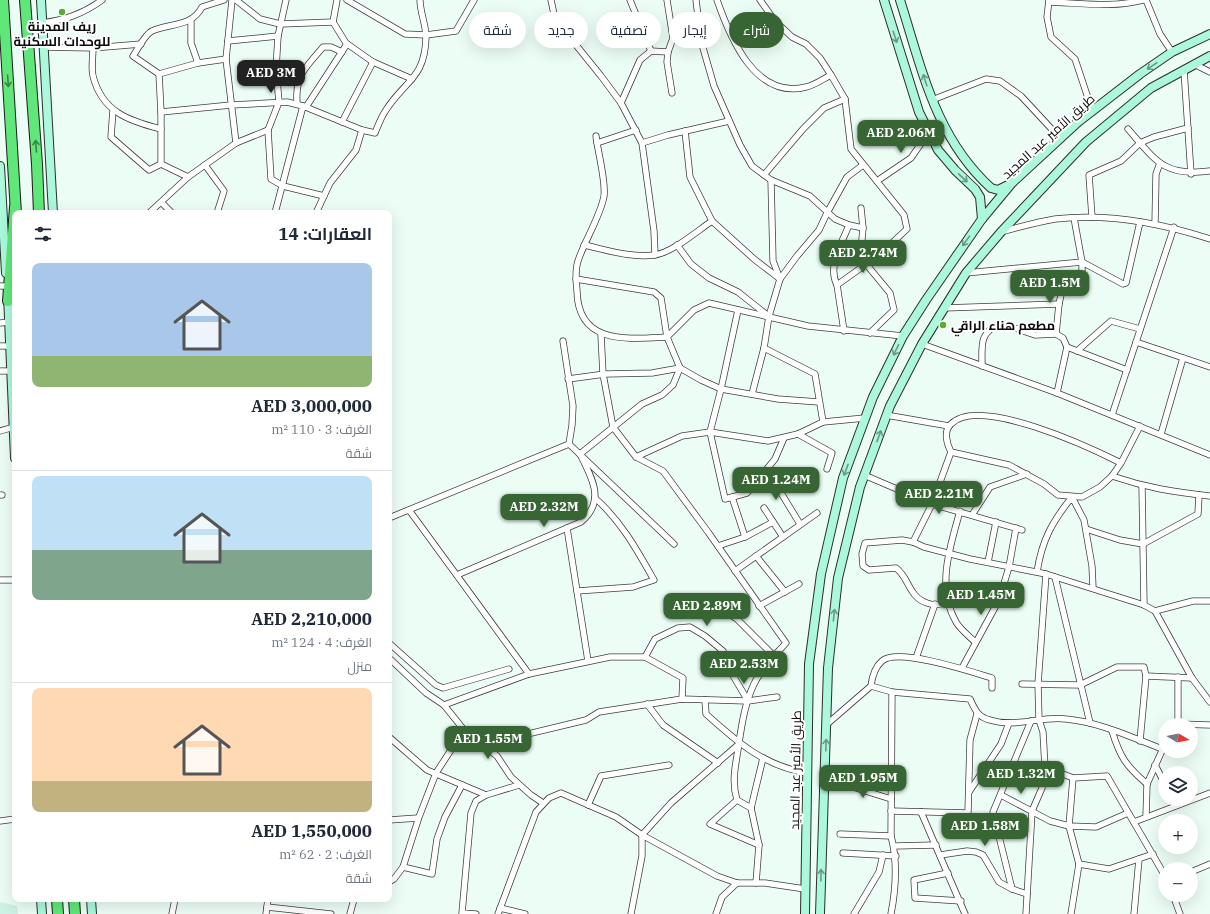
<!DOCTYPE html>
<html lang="ar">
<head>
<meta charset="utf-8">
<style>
  body { margin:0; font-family:"IBM Plex Serif",Cairo,serif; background:#f6f6f7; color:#1f2937; direction:rtl; height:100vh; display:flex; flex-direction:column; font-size:15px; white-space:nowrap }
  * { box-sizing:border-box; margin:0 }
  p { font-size:13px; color:#747a83 }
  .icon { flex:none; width:22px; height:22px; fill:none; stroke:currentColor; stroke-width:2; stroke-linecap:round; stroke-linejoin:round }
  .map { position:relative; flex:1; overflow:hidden; direction:ltr }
  .drawer { position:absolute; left:12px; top:210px; width:380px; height:692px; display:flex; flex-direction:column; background:#fff; border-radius:8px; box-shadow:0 4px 16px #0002; direction:rtl }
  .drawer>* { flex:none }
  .guide { position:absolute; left:404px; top:12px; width:380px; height:36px; direction:rtl; display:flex; gap:8px }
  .needle { width:26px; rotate:100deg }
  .buttons { position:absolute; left:1158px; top:718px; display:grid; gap:8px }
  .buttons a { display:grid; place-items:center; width:40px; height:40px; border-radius:50%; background:#fff; box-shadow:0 4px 16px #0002; font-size:20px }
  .price { position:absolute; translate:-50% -34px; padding:0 9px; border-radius:8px; background:#386534; color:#fff; font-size:13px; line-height:26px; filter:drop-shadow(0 1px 2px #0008) }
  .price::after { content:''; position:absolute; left:50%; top:24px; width:12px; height:9px; margin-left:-6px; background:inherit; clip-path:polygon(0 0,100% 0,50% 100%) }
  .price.current { background:#222; color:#fff }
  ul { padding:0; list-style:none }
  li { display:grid; align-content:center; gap:8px; height:212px; padding:0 20px }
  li+li { border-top:1px solid #e0e1e3 }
  li span { display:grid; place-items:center; height:124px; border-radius:8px; color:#555 }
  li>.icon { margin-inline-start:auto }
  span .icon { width:72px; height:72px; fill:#fffc; stroke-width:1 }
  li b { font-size:17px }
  h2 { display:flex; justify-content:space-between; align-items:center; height:48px; padding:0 20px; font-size:17px }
  .pill { padding:0 14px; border-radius:18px; background:#fff; box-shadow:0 4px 16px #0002; font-size:14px; line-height:36px }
  .pill.current { background:#386534; color:#fff }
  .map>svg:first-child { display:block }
</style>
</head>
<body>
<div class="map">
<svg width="1210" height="914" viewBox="0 0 1210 914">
  <rect width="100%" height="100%" fill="#ebfdf5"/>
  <path fill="#cdf1e4" d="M0 902 17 906 18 914H0Z"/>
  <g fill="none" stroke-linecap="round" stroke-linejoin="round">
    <defs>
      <g id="street">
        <path d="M232 0 226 59 236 143"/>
        <path d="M236 0 260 19 280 24 333 22"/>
        <path d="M286 0 278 36 276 69 279 102 268 130 271 179 283 186 324 196"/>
        <path d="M337 0 333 22 346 43 373 62 412 79"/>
        <path d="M347 0 405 34 426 35 456 31 474 0"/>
        <path d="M551 0 555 19 601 76 621 103 642 143 654 231 655 255"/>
        <path d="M630 0 651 51"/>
        <path d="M667 0 673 38 668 52 667 62 672 93"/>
        <path d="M696 0 701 41 714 86 740 145 752 166 771 180 810 196 835 219 849 225 863 228"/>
        <path d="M717 0C730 37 755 100 806 87 815 85 823 79 831 75"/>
        <path d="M760 0 775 21 792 37 806 44 820 58 831 75 845 99 851 149 904 215 907 229 879 255 837 285 844 331"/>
        <path d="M1049 0 1047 17 1051 37 1075 59 1088 98 1094 110"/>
        <path d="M1146 0 1160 34 1172 52"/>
        <path d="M1049 2C1080 3 1113 8 1143 0"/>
        <path d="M191 20V43L198 63"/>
        <path d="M42 23C65 20 83 14 102 0"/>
        <path d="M228 41 278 36"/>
        <path d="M43 47 93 48 141 44"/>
        <path d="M93 48C93 57 91 67 93 76 102 112 129 121 161 129"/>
        <path d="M1194 64 1210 72"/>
        <path d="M1184 70 1191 174"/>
        <path d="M159 74 133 56C138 49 145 34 152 31 170 23 192 27 202 7L224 0"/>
        <path d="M932 100 986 79 1000 81 1021 96 1060 138"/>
        <path d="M621 103 640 60 651 51 668 52"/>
        <path d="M297 104C295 74 305 69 323 47H331L342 52"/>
        <path d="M306 107 347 44"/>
        <path d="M113 110 111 137 149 170 161 164"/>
        <path d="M161 112 231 105 287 102 303 106 362 130 375 133C378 126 381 117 386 110 405 80 425 79 426 37 426 25 420 12 420 0"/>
        <path d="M342 122 373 62"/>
        <path d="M1128 129C1156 161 1164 177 1210 171"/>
        <path d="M685 131 690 177 712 221 754 259 780 279"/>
        <path d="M596 136C598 153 606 181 604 196 601 215 584 242 578 261 575 270 576 282 577 291 578 345 627 339 667 337L694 310 709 303 808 326 903 336"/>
        <path d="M597 143 636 130"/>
        <path d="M642 143 668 135 729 121"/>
        <path d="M205 165 224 191 217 213"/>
        <path d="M764 175 803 129 824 108 845 99"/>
        <path d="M188 177 161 164V112L159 74 198 63 226 59"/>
        <path d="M771 180 773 261 780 279"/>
        <path d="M877 181 911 158 929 132"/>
        <path d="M162 203 172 213"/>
        <path d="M861 208 863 228 861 250 866 264 890 293 894 310 870 333"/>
        <path d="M149 213 188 177 236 143 268 130"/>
        <path d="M275 213 303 106"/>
        <path d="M316 213 330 183 356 150 362 130"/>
        <path d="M1092 217 1089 175 1121 161 1140 143 1154 137 1188 128"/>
        <path d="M1155 224 1156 174 1160 163"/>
        <path d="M1001 232C1019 227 1037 222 1055 219 1107 213 1161 223 1210 239"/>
        <path d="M584 245C607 250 631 258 654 255 672 253 697 231 712 221"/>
        <path d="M677 245 691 264 709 278 738 292 767 315"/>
        <path d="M966 273 1082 262 1074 218"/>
        <path d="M576 279 654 292 661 298 667 337 680 368 701 380 721 389 778 399 819 402"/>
        <path d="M837 285C827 266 842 243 849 225"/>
        <path d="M0 286H7"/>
        <path d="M944 308 1059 304"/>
        <path d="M738 310 721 389 710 432 725 499 747 493 775 459 784 438"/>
        <path d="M0 323 9 322"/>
        <path d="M601 335 603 374 613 427 636 457 663 471 708 532 786 643C775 655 761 669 754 684 745 703 742 723 739 743 736 764 731 780 737 800"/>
        <path d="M563 341 573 406 572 425 569 444 674 544"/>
        <path d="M1136 342 1210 367"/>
        <path d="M922 344 1057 393 1210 455"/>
        <path d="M0 346H10"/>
        <path d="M1067 347 1063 338 1056 334 1059 304 1063 286 1082 278V262L1123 284 1126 283 1140 222"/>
        <path d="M1077 351 1111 321 1140 329"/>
        <path d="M982 366C982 344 979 334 1000 323L1035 335 1056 334"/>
        <path d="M0 371H11"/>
        <path d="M568 379 605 374 652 373 680 368"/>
        <path d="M1057 393 1067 347 1127 370"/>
        <path d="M752 394 764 348 769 316 780 279 797 256 819 230 827 213 847 177 863 165"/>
        <path d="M886 415 949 426"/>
        <path d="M1112 415 1174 227"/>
        <path d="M823 422 865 418"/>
        <path d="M0 431 14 427"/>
        <path d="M798 434 832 453 827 469"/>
        <path d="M1161 434 1183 358"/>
        <path d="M636 457 682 436 710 432 768 441 798 434 823 422 815 374 764 348"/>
        <path d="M1121 463C1091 448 979 395 951 424 943 431 947 444 951 452L1009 465 1044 484 1058 495 1082 497 1100 487 1112 476 1121 463 1140 426"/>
        <path d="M767 470 800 524"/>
        <path d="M864 475 932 504 1022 530"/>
        <path d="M1112 476C1147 488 1174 492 1210 496"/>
        <path d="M1142 486 1144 605"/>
        <path d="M0 495H2"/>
        <path d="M732 497 745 537"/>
        <path d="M764 508 783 537"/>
        <path d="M409 510 529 674"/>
        <path d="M960 511C950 547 936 587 956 622 960 629 969 636 975 642"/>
        <path d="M972 515 990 487 1027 474"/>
        <path d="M389 518 569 444"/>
        <path d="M567 528 588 661"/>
        <path d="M1086 529 1120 540 1143 544 1198 514 1199 495"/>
        <path d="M913 542 932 504 951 452"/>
        <path d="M718 546 745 537 773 522"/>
        <path d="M756 556 785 592"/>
        <path d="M988 562 996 522"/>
        <path d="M735 571 817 513"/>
        <path d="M1037 572C1042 540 1052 522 1072 497L1084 520 1092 566 1093 588"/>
        <path d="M457 575 581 522C606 501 592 478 580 454L642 404 662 395 673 385 680 368"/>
        <path d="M1055 577 1090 723"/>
        <path d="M0 580H15"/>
        <path d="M577 591 633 587 654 580C637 550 621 521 595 498"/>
        <path d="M947 602C935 608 919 603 912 591 906 582 905 575 896 568L869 570 863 566 862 554 865 543 902 540 913 542 924 547 970 559 1046 574 1144 605 1155 611 1192 678 1210 702"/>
        <path d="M759 606 799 584"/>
        <path d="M718 607 737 619 774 656"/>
        <path d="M1155 611 1193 601H1210"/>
        <path d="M389 643 436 685 443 688 509 669"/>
        <path d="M645 657 655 639 678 628 690 627 705 636 723 651 731 672 748 701"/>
        <path d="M389 658 426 693 444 705 464 730 497 756 511 777 531 795 543 803"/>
        <path d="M916 658 935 604"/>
        <path d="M962 668 999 600 1009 567 1016 528"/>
        <path d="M1146 676 1192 678"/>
        <path d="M1178 677V725"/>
        <path d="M1022 684 1080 685 1117 667H1144L1146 676 1140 741"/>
        <path d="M871 686C872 677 874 668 882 661 898 647 972 672 992 678V688"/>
        <path d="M705 700 706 714C737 742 764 766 807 773"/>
        <path d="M647 704 663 725 718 763"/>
        <path d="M444 705 529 674 610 657H645L683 678 682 699"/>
        <path d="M1179 724 1210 725"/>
        <path d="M826 725 871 686 892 692 970 699C975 710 978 717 990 720 1015 728 1041 716 1066 719 1099 722 1131 737 1162 749"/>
        <path d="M1112 731C1120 757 1126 766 1147 784"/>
        <path d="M389 737 427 770 486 795"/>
        <path d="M482 745 586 720 599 712 682 699 748 701 777 697"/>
        <path d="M1155 765 1165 784"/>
        <path d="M1045 767 1073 778 1107 776 1165 876"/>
        <path d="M840 783 891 799"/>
        <path d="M969 792 1001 744 1009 723"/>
        <path d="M1001 795 1050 821 1069 826 1096 827 1128 813"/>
        <path d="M588 805 601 776 669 765"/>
        <path d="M751 808 737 800 710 824 759 845"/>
        <path d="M891 811 968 813 970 740 977 714"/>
        <path d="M921 812 965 914"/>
        <path d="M1146 817 1147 784 1165 744"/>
        <path d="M389 820 418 818"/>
        <path d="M0 821 15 819"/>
        <path d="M1134 822 1210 793"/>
        <path d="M840 834 891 836"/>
        <path d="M894 846 936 845"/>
        <path d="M843 853 896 856"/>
        <path d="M940 855 967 851 976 852 983 855 999 882 1012 889"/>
        <path d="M1079 864 1109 869 1153 854"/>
        <path d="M403 867 432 874 437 839 445 817 462 785"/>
        <path d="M1191 872 1210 864"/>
        <path d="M948 873 914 880 915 898 961 901"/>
        <path d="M389 882 394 879 403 867 419 817 436 773 464 730"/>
        <path d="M756 883 759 845 751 808 763 758"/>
        <path d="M1027 894 1012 889 993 812 1031 721"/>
        <path d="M1173 895 1180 914"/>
        <path d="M267 907 331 914"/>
        <path d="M500 908 525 914"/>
        <path d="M172 914 175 899"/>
        <path d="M266 914 268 899"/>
        <path d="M350 914 354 899"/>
        <path d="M476 914 462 913 471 813 476 801 486 795 519 785"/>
        <path d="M498 914 536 812 549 798 561 793 616 817 642 835 717 876 737 883H765L805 889"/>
        <path d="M631 914 642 856V835L671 803 739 744"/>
        <path d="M716 914 722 897 737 883"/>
        <path d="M854 914 879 872 883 855"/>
        <path d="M891 914C896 888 898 862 891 836L892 692"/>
        <path d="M1026 914 1032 811 1042 788 1045 767 1043 732 1039 720 1038 684 1046 574"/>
        <path d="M1071 914 1079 864 1069 826 1073 778"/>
        <path d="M1134 914 1139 859"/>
      </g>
      <g id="secondary">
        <path d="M41 0 53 213"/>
        <path d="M884 0 919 112 938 150 955 170 975 189 980 197 982 219"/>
        <path d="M900 0C922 69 935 137 991 188L998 190 1008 185"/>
        <path d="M0 166 6 273"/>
        <path d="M8 295 15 458"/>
        <path d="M41 899 42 914"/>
        <path d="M91 899 92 914"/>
        <path d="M805 914 809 664 821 574 843 478 873 397 903 336 926 300 982 219 1012 183 1078 122 1140 74 1172 52 1210 34"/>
        <path d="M820 914 828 668 838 578 860 487 890 406 922 344 966 273 1001 232 1086 142 1151 88 1210 56"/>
      </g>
      <g id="highway">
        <path d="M3 0 16 213"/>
        <path d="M25 0 37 164 39 213"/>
        <path d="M8 301 15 207"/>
        <path d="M57 899 58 914"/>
        <path d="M74 899 75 914"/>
      </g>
    </defs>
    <use href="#street" stroke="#3e3e3e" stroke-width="7"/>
    <use href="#secondary" stroke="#2d2d2d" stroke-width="10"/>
    <use href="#highway" stroke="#1c1c1c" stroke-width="12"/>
    <use href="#street" stroke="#fff" stroke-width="5.5"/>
    <use href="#secondary" stroke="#abf8db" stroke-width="8"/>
    <use href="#highway" stroke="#5fe779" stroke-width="10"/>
  </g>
  <defs><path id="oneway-shaft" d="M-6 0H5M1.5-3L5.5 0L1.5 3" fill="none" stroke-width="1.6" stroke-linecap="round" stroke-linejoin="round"/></defs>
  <g stroke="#6b9988">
    <use href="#oneway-shaft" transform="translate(895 37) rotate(72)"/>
    <use href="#oneway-shaft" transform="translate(1152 66) rotate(146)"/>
    <use href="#oneway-shaft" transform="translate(925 80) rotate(-108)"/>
    <use href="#oneway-shaft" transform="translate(963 178) rotate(43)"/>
    <use href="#oneway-shaft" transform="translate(966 241) rotate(126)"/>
    <use href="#oneway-shaft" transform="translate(896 350) rotate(116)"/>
    <use href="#oneway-shaft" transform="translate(879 436) rotate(-70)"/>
    <use href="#oneway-shaft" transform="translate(846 470) rotate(110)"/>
    <use href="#oneway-shaft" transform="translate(834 615) rotate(-84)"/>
    <use href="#oneway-shaft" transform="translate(826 745) rotate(-88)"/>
    <use href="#oneway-shaft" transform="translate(821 875) rotate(-89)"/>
  </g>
  <g stroke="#398448">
    <use href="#oneway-shaft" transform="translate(8 81) rotate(86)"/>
    <use href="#oneway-shaft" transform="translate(36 146) rotate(-94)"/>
  </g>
  <g fill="#57ae30" stroke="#fff" stroke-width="1.5">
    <circle cx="62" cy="12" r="4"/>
    <circle cx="943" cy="325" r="4"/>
  </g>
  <g text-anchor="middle" stroke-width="4" stroke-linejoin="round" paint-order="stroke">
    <g font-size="13" font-weight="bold" fill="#0b0b0b" stroke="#fff">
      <text x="62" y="31">ريف المدينة<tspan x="62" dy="15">للوحدات السكنية</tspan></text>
      <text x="951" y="330" text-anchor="start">مطعم هناء الراقي</text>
    </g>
    <g font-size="13" fill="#0b0b0b" stroke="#fff">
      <text transform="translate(1048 136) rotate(-42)" y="5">طريق الأمير عبد المجيد</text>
      <text transform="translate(795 770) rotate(-89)" y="5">طريق الأمير عبد المجيد</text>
    </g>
  </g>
</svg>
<div class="buttons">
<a><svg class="needle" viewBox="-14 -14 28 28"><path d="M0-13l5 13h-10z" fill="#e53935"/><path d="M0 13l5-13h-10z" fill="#747a83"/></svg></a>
<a><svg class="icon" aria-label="layers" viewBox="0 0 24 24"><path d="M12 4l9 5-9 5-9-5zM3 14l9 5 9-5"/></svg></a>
<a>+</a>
<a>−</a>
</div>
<b class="price current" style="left:271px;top:94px">AED 3M</b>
<b class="price" style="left:901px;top:154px">AED 2.06M</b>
<b class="price" style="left:863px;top:274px">AED 2.74M</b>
<b class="price" style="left:1050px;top:304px">AED 1.5M</b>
<b class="price" style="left:776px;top:501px">AED 1.24M</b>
<b class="price" style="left:939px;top:515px">AED 2.21M</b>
<b class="price" style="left:544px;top:528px">AED 2.32M</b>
<b class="price" style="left:981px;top:616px">AED 1.45M</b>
<b class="price" style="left:707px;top:627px">AED 2.89M</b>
<b class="price" style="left:744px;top:685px">AED 2.53M</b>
<b class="price" style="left:488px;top:760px">AED 1.55M</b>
<b class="price" style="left:1021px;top:795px">AED 1.32M</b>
<b class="price" style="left:863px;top:799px">AED 1.95M</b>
<b class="price" style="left:985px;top:847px">AED 1.58M</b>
<div class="guide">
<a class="pill current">شراء</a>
<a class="pill">إيجار</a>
<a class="pill">تصفية</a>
<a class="pill">جديد</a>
<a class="pill">شقة</a>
</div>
<section class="drawer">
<h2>العقارات: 14<svg class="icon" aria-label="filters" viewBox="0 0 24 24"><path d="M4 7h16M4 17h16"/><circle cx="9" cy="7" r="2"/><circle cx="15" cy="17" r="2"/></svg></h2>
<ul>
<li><span style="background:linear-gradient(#a9c7e8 75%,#8fb573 0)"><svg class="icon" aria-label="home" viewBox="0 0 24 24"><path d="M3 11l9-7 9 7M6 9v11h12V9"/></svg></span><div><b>AED 3,000,000</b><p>الغرف: 3 · 110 m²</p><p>شقة</p></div></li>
<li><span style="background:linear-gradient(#bfe0f5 60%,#7fa58c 0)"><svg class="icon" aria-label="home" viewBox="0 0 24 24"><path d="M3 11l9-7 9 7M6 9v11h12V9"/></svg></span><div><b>AED 2,210,000</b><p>الغرف: 4 · 124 m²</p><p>منزل</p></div></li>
<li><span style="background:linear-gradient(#ffd9b3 75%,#c2b280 0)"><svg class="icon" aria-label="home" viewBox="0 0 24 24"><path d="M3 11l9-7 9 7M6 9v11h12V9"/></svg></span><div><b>AED 1,550,000</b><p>الغرف: 2 · 62 m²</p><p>شقة</p></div></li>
</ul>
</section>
</div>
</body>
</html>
